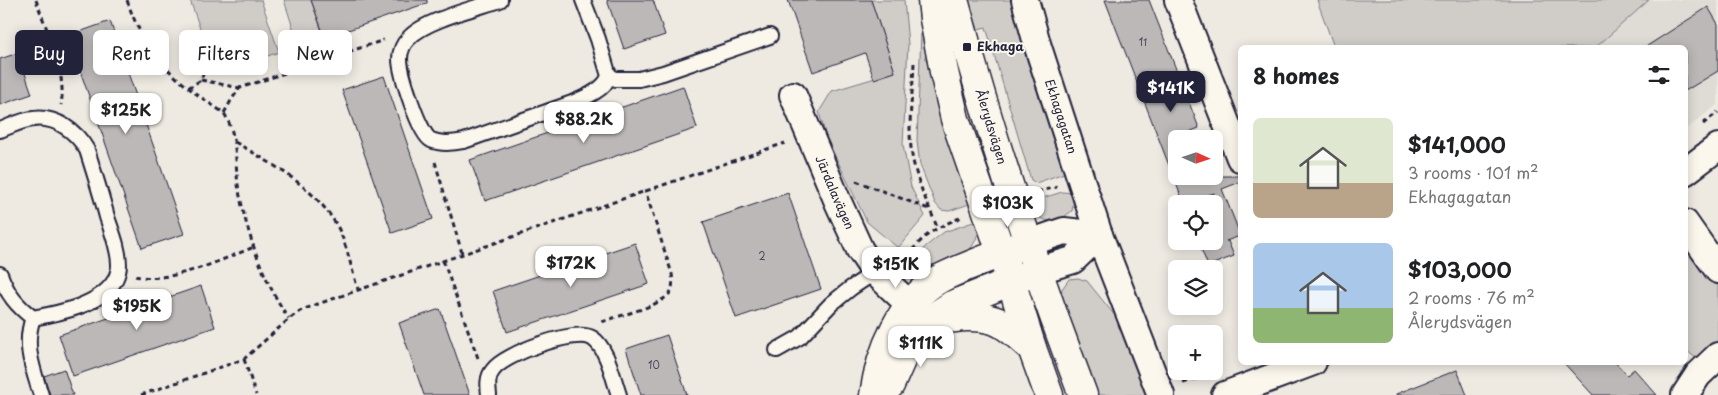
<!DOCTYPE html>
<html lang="en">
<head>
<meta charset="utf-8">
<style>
  body { margin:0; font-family:"Playpen Sans",sans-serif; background:#f2f2f2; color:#202124; height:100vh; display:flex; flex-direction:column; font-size:19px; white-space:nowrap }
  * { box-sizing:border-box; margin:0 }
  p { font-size:16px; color:#757577 }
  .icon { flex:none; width:28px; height:28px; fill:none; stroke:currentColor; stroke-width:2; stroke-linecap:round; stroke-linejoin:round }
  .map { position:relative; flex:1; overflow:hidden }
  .side { position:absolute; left:1238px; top:45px; width:450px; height:320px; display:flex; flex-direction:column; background:#fff; border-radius:8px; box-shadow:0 2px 12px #0003 }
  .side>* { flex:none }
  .guide { position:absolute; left:15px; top:30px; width:475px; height:45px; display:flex; gap:10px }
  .needle { width:32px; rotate:93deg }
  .tools { position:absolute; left:1168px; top:130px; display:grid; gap:10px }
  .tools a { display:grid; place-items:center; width:55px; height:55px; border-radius:8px; background:#fff; box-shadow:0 2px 12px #0003; font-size:25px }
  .price { position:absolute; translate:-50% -42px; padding:0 11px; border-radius:10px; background:#fff; color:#222; font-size:16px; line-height:32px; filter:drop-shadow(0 1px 2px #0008) }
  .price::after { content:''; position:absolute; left:50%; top:30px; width:15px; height:11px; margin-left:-8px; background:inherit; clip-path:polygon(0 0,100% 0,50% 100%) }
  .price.current { background:#22223b; color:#fff }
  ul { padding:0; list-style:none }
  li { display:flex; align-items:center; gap:15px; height:125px; padding:0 15px }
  li span { display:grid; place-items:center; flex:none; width:140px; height:100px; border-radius:8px; color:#555 }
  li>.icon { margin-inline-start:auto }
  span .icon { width:60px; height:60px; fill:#fffc; stroke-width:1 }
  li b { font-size:21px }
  h2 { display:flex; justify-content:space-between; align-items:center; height:60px; padding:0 15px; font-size:21px }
  .chip { padding:0 18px; border-radius:8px; background:#fff; box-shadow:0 2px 12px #0003; font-size:18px; line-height:45px }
  .chip.current { background:#22223b; color:#fff }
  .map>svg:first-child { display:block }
</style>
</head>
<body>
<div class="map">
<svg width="1718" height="395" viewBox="0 0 1718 395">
  <rect width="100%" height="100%" fill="#eeeae2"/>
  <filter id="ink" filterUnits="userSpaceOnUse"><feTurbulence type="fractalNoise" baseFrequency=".02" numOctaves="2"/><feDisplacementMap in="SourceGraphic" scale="10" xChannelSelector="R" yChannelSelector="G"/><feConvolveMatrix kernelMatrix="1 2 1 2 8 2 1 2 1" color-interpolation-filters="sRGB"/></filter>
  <g filter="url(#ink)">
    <path fill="#dfdbd5" d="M1649 0H1718V104L1685 130V48H1595Z"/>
    <g fill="#d0cdc9" stroke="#797882">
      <path d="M190 0H261L279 52 216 74Z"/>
      <path d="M284 0H311L328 49 302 56Z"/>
      <path d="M871 0H904L908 44 903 145 911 187 925 216 898 248 867 222 826 137 819 112 832 91 895 72Z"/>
      <path d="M917 0H925L975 202 949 211 941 210 935 203 920 165 917 141 921 30Z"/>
      <path d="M968 0H1012L1046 111 1066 168 1064 173 1036 183 1031 180 986 27 978 29Z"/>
      <path d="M1317 0H1649L1595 48 1334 47Z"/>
      <path d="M1062 192 1075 193 1072 211 1058 221C1043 222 1034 217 1027 203Z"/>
      <path d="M979 220C980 259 945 269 912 263L925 247 944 232Z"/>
      <path d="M1685 240 1718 285V341L1698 360 1685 349Z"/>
      <path d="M1078 278 1087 281 1120 322 1148 395H1094L1060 304 1062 289 1069 279Z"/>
    </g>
    <g fill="#bcb8b8" stroke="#22223b">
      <path d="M311 0H427V3L325 38Z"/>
      <path d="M607 0H653L665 35 624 49Z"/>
      <path d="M788 0H871L895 72 874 79 865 53 813 72Z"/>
      <path d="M1105 0H1149L1199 128 1176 137V176H1214L1215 171 1217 176H1240V182L1222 189 1240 234V236L1226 241H1228L1234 256 1208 266 1198 241H1214V193L1184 204Z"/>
      <path d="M1708 7 1718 24V71L1685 91V48H1644Z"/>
      <path d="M110 21 184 234 142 248 68 36Z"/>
      <path d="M18 53 32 94 0 105V59Z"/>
      <path d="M384 76 433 219 392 233 342 90Z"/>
      <path d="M683 86 697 128 485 201 470 160Z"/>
      <path d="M788 193 821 289 736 318 703 222Z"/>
      <path d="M635 243 649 284 507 332 493 291Z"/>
      <path d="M201 286 215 327 73 376 59 335Z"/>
      <path d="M440 309 453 346 470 395H424L399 323Z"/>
      <path d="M667 335 687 395H641L626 349Z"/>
      <path d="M1563 362H1615L1627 375 1634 369 1657 395H1593Z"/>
      <path d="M64 369 73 395H50L44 376Z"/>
      <path d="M1457 370 1467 395H1396V394Z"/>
    </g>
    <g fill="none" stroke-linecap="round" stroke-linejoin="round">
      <defs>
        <g id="service">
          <path d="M500 0C476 8 425 20 409 38 403 44 400 51 400 59 400 72 419 134 431 140 440 144 454 143 464 141L572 103C584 98 605 90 609 76L598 39 583 0"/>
          <path d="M609 76 616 79H639L663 73 770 36"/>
          <path d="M0 130C11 126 22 120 33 119 56 116 76 131 87 150 94 172 101 194 107 217 112 232 119 249 119 265 119 269 117 276 115 280 101 305 59 313 33 318 17 306 7 294 0 274"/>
          <path d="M33 318C23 345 33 369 41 395"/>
          <path d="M777 350 800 337 831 304 851 288 875 272"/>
          <path d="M489 395C488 386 487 377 493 370 504 354 575 328 592 338 607 347 613 378 619 395"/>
        </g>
        <g id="minor">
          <path id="s1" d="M1025 0 1038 47 1099 235 1161 395"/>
          <path d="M1178 0 1240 158"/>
          <path id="s2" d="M793 95 838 202 860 250 875 272 925 319"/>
          <path d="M1685 172 1718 147"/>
          <path d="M1685 223 1718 270"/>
          <path d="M1029 243 1064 231 1099 235"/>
          <path d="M1039 270 1073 260 1099 235"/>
          <path d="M1225 395 1313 362"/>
          <path d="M1685 395 1698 375 1718 356"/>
        </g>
        <g id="tertiary">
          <path d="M934 321C954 318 974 314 993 320 1008 324 1020 339 1032 348"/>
          <path d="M890 385 907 347 928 321 952 305 1039 270"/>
          <path d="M874 395C880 353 901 299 941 278 967 265 996 255 1023 245"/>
        </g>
        <g id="secondary">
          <path d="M932 0 934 19 944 72 955 119 1011 281 1032 348 1049 395"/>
          <path id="s3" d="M954 0C990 133 1034 266 1083 395"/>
        </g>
      </defs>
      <use href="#service" stroke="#22223b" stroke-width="18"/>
      <use href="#minor" stroke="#22223b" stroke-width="30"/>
      <use href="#tertiary" stroke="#22223b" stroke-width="31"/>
      <use href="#secondary" stroke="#22223b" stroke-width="31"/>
      <g stroke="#22223b" stroke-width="3" stroke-dasharray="5 4" stroke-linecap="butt">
        <path d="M36 0C47 32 67 72 61 105"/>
        <path d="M127 0C145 56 177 82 224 113 239 138 234 163 239 191 247 235 264 282 289 319"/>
        <path d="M914 63C913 93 907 125 912 155 916 180 928 204 937 227"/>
        <path d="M201 80 240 88"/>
        <path d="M188 88 201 80 212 47"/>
        <path d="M224 113 232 99 240 88 384 40"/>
        <path d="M1703 124 1718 112"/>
        <path d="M235 142C274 165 322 191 341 234 348 251 352 271 358 289"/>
        <path d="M435 162 462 253"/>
        <path d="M856 181 929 209"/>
        <path d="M1037 192 1057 187"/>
        <path d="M443 260 478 358"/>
        <path d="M902 265C920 237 932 229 962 217"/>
        <path d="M135 276C171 284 221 260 254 247"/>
        <path d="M602 322C619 315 660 307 670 293 673 288 673 281 672 274L645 190"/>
        <path d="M244 359 256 395"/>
        <path d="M1183 383 1208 375"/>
        <path d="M141 395 244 359 289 319 300 311 315 305 785 143"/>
      </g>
      <use href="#service" stroke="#fbf7ec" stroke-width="14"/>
      <use href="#minor" stroke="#fbf7ec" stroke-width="26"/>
      <use href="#tertiary" stroke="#fbf7ec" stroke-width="28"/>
      <use href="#secondary" stroke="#fbf7ec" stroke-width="28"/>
    </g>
  </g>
  <rect fill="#22223b" stroke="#fbf7ec" stroke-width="2" x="962" y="42" width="10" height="10" rx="2.5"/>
  <g text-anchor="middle" stroke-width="4" stroke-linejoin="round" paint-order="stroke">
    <g font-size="10" fill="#48485a">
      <text x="1143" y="46">11</text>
      <text x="762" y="260">2</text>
      <text x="654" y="369">10</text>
    </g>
    <g font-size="12" font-weight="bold" fill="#22223b" stroke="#fbf7ec" text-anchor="start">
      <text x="977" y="51">Ekhaga</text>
    </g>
    <g font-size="12" fill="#22223b" stroke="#fbf7ec">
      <text dy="4" stroke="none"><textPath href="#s1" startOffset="122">Ekhagagatan</textPath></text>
      <text dy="4" stroke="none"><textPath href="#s3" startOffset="132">Ålerydsvägen</textPath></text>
      <text dy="4" stroke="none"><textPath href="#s2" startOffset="106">Järdalavägen</textPath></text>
    </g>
  </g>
</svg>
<div class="tools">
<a><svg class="needle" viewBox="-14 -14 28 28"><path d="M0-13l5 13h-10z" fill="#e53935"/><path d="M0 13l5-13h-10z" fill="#757577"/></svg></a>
<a><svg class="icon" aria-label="locate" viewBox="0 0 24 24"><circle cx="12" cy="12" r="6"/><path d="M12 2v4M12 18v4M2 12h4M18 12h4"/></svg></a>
<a><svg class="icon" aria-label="layers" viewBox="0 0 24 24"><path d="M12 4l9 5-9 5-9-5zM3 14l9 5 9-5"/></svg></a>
<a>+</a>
</div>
<b class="price current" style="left:1171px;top:113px">$141K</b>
<b class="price" style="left:126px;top:135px">$125K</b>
<b class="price" style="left:584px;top:144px">$88.2K</b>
<b class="price" style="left:1008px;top:228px">$103K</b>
<b class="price" style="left:571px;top:288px">$172K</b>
<b class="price" style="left:896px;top:289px">$151K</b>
<b class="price" style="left:137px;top:331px">$195K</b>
<b class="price" style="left:921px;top:368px">$111K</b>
<div class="guide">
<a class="chip current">Buy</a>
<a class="chip">Rent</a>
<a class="chip">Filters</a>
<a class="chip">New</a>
</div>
<section class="side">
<h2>8 homes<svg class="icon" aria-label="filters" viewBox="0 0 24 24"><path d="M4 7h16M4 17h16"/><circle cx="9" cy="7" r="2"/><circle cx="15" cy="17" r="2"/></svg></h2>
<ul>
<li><span style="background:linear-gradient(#dfe7d0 65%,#b9a48a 0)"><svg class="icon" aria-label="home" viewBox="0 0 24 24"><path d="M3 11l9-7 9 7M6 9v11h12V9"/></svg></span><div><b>$141,000</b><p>3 rooms · 101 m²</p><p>Ekhagagatan</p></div></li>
<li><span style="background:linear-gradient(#a9c7e8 65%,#8fb573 0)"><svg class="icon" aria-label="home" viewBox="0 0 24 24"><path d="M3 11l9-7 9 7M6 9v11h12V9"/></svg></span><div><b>$103,000</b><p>2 rooms · 76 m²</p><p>Ålerydsvägen</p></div></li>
</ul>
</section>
</div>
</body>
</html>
